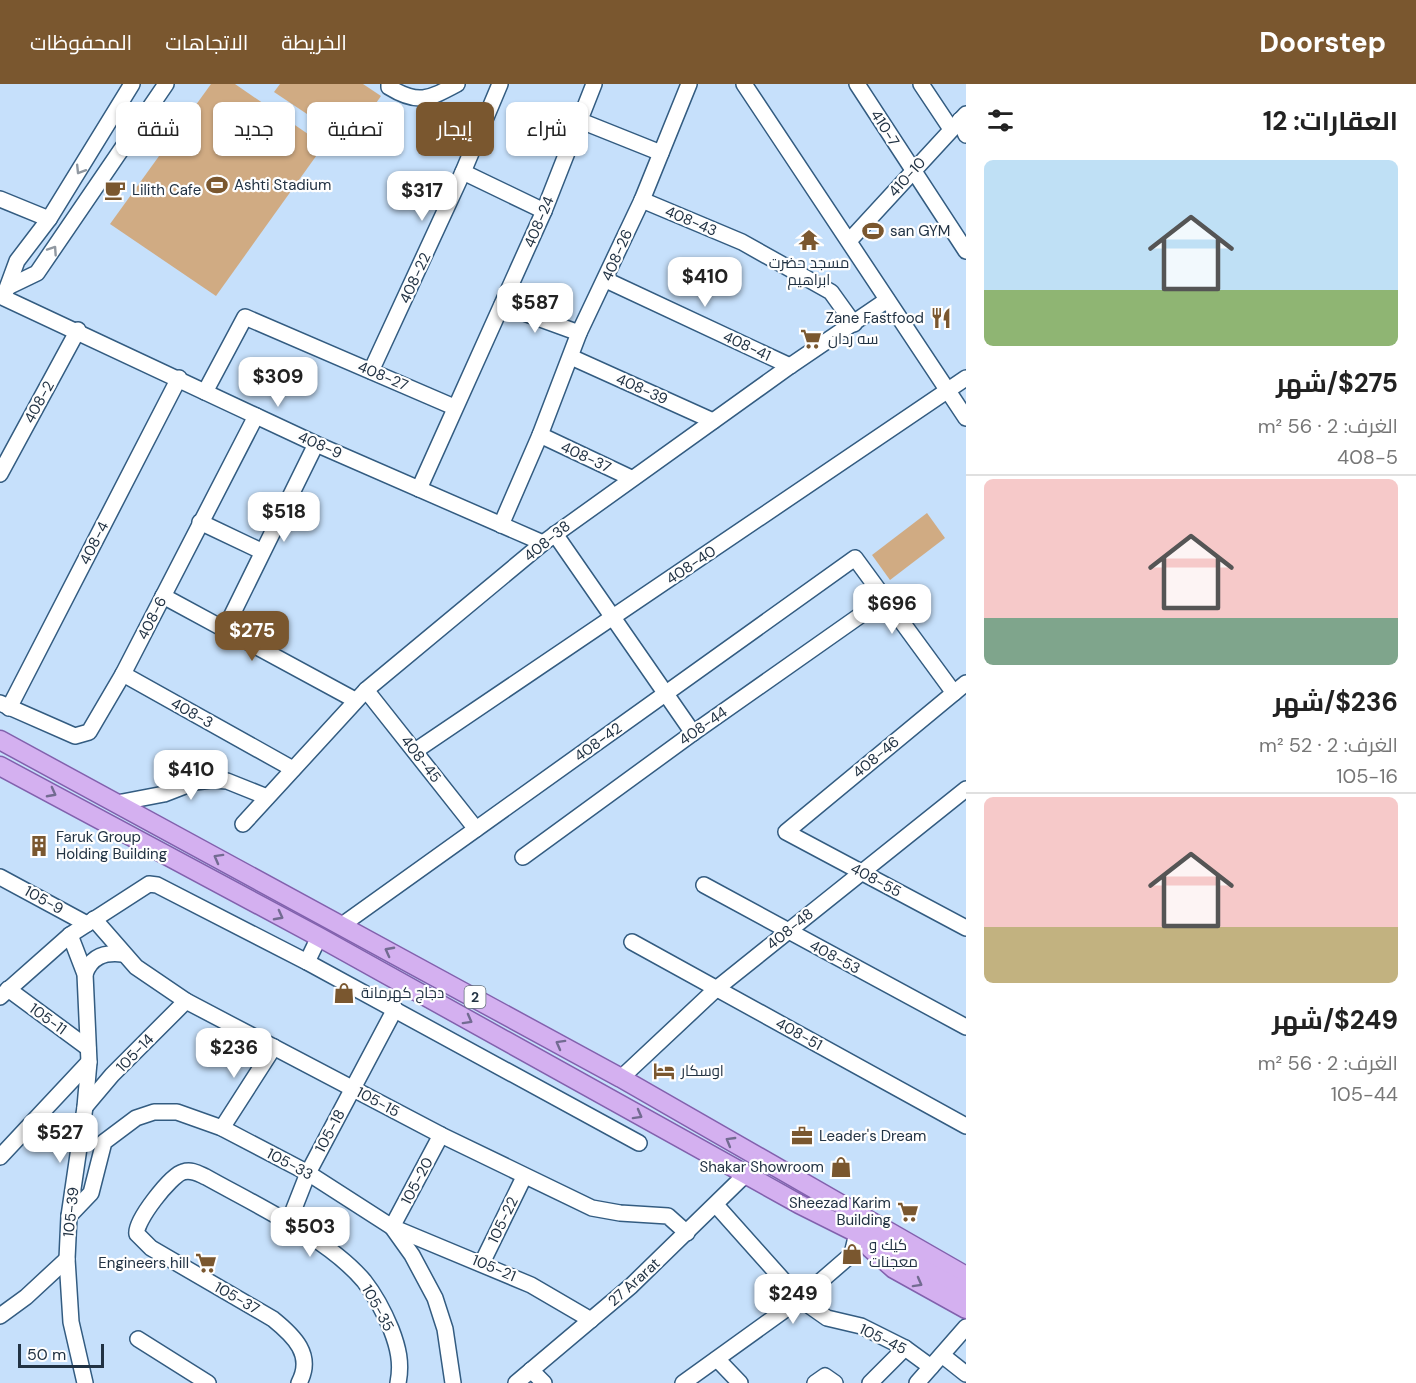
<!DOCTYPE html>
<html lang="ar">
<head>
<meta charset="utf-8">
<style>
  body { margin:0; font-family:"DM Sans",Cairo,sans-serif; background:#f6f6f6; color:#222; direction:rtl; height:100vh; display:flex; flex-direction:column; font-size:22px; white-space:nowrap }
  * { box-sizing:border-box; margin:0 }
  p { font-size:20px; color:#767676 }
  .icon { flex:none; width:33px; height:33px; fill:none; stroke:currentColor; stroke-width:2; stroke-linecap:round; stroke-linejoin:round }
  .map { position:relative; flex:1; overflow:hidden; direction:ltr }
  .drawer { display:flex; flex-direction:column; background:#fff; width:450px }
  .drawer>* { flex:none }
  .banner { position:absolute; left:18px; top:18px; width:570px; height:54px; direction:rtl; display:flex; gap:12px }
  .scale { position:absolute; left:18px; bottom:15px; width:86px; box-sizing:border-box; padding-left:6px; border:3px solid #213243; border-top:0; font-size:16px; line-height:21px; white-space:nowrap; color:#213243; -webkit-text-stroke:4px #fefefe; paint-order:stroke }
  .price { position:absolute; translate:-50% -51px; padding:0 14px; border-radius:12px; background:#fff; color:#222; font-size:20px; line-height:39px; filter:drop-shadow(0 2px 3px #0008) }
  .price::after { content:''; position:absolute; left:50%; top:36px; width:18px; height:14px; margin-left:-9px; background:inherit; clip-path:polygon(0 0,100% 0,50% 100%) }
  .price.on { background:#7a572f; color:#fff }
  ul { padding:0; list-style:none }
  li { display:grid; align-content:center; gap:12px; height:318px; padding:0 18px }
  li+li { border-top:2px solid #e0e0e0 }
  li span { display:grid; place-items:center; height:186px; border-radius:9px; color:#555 }
  li>.icon { margin-inline-start:auto }
  span .icon { width:108px; height:108px; fill:#fffc; stroke-width:1 }
  li b { font-size:26px }
  h2 { display:flex; justify-content:space-between; align-items:center; height:72px; padding:0 18px; font-size:26px }
  .tag { padding:0 21px; border-radius:9px; background:#fff; box-shadow:0 2px 4px #0004; font-size:21px; line-height:54px }
  .tag.on { background:#7a572f; color:#fff }
  header { display:flex; align-items:center; gap:36px; box-sizing:border-box; height:84px; padding:0 30px; background:#7a572f; color:#fff }
  header strong { font-size:28px }
  nav { display:flex; gap:33px; margin-inline-start:auto; font-size:21px }
  main { display:flex; flex:1; min-height:0 }
  .map>svg:first-child { display:block }
</style>
</head>
<body>
<header>
<strong>Doorstep</strong>
<nav><a>الخريطة</a><a>الاتجاهات</a><a>المحفوظات</a></nav>
</header>
<main>
<section class="drawer">
<h2>العقارات: 12<svg class="icon" aria-label="filters" viewBox="0 0 24 24"><path d="M4 7h16M4 17h16"/><circle cx="9" cy="7" r="2"/><circle cx="15" cy="17" r="2"/></svg></h2>
<ul>
<li><span style="background:linear-gradient(#bfe0f5 70%,#8fb573 0)"><svg class="icon" aria-label="home" viewBox="0 0 24 24"><path d="M3 11l9-7 9 7M6 9v11h12V9"/></svg></span><div><b>$275/شهر</b><p>الغرف: 2 · 56 m²</p><p>408-5</p></div></li>
<li><span style="background:linear-gradient(#f6c9c9 75%,#7fa58c 0)"><svg class="icon" aria-label="home" viewBox="0 0 24 24"><path d="M3 11l9-7 9 7M6 9v11h12V9"/></svg></span><div><b>$236/شهر</b><p>الغرف: 2 · 52 m²</p><p>105-16</p></div></li>
<li><span style="background:linear-gradient(#f6c9c9 70%,#c2b280 0)"><svg class="icon" aria-label="home" viewBox="0 0 24 24"><path d="M3 11l9-7 9 7M6 9v11h12V9"/></svg></span><div><b>$249/شهر</b><p>الغرف: 2 · 56 m²</p><p>105-44</p></div></li>
</ul>
</section>
<div class="map">
<svg width="966" height="1299" viewBox="0 0 966 1299">
  <rect width="100%" height="100%" fill="#c6e0fb"/>
  <g fill="#d0ab83">
    <path d="M211 0H235L324 61 216 212 110 140Z"/>
    <path d="M280 0H363L381 12 349 58 274 8Z"/>
    <path d="M927 429 945 454 890 496 872 471Z"/>
  </g>
  <g fill="none" stroke-linecap="round" stroke-linejoin="round">
    <defs>
      <g id="minor">
        <path d="M389 0V3C418 21 429 15 457 0"/>
        <path d="M744 0 966 334"/>
        <path d="M857 0 966 167"/>
        <path d="M921 0 951 45"/>
        <path d="M960 36 966 51"/>
        <path d="M581 37 661 69"/>
        <path d="M463 88 544 127"/>
        <path d="M0 115 49 135"/>
        <path d="M642 116 742 158 831 208 854 240"/>
        <path d="M849 157 966 30"/>
        <path d="M606 196 790 282"/>
        <path d="M10 202 37 189 166 0"/>
        <path d="M6 207 17 177 49 135 132 0"/>
        <path d="M2 213 316 360 543 459"/>
        <path d="M502 221 579 249"/>
        <path d="M571 273 713 337"/>
        <path d="M371 287 463 88 500 0"/>
        <path d="M205 308 245 233 454 323"/>
        <path d="M540 351 631 394"/>
        <path d="M0 390 78 246"/>
        <path d="M419 405 544 127 594 0"/>
        <path d="M200 438 261 467"/>
        <path d="M501 441 540 351 579 249 642 116 689 0"/>
        <path d="M555 450 693 649"/>
        <path d="M163 512 355 616"/>
        <path d="M225 545 316 360"/>
        <path d="M123 590 293 685"/>
        <path d="M966 599 786 748 966 844"/>
        <path d="M366 606 476 745"/>
        <path d="M0 619 75 652 89 648 123 590 256 332"/>
        <path d="M9 624 179 294"/>
        <path d="M415 667 966 294"/>
        <path d="M117 719 164 710 195 698 212 696 227 697 267 713"/>
        <path d="M243 740 366 606 543 459 790 282 887 216"/>
        <path d="M523 773 693 649 885 514"/>
        <path d="M0 793 87 840"/>
        <path d="M704 801 966 943"/>
        <path d="M94 835 136 883 186 917 441 1051 592 1124 620 1129 668 1132 687 1149"/>
        <path d="M342 841 855 474 954 609"/>
        <path d="M70 851 85 890 89 978 85 1023 69 1132 67 1175 71 1238 85 1299"/>
        <path d="M632 858 966 1042"/>
        <path d="M307 878 319 853"/>
        <path d="M85 890C91 873 104 868 122 870"/>
        <path d="M8 905 88 964"/>
        <path d="M0 913 70 851 149 800 157 801 307 878 639 1059"/>
        <path d="M621 994 716 905 966 705"/>
        <path d="M85 1023 112 991 186 917"/>
        <path d="M222 1044 274 963"/>
        <path d="M441 1051 392 1143 531 1201 591 1236"/>
        <path d="M0 1073 89 978"/>
        <path d="M716 1121 800 1215 827 1234 861 1242 905 1264 931 1283"/>
        <path d="M69 1132 91 1109 104 1058 136 1034 154 1028H177L222 1044 308 1089 392 1143 412 1171 435 1214 445 1245 453 1299"/>
        <path d="M288 1140 308 1089 395 925"/>
        <path d="M482 1179 524 1093"/>
        <path d="M0 1232 26 1213 67 1175"/>
        <path d="M138 1255 208 1299"/>
        <path d="M942 1271 966 1290"/>
        <path d="M717 1275 740 1299"/>
        <path d="M531 1286 544 1299"/>
        <path d="M299 1299C314 1271 294 1252 273 1235L151 1164 137 1150C134 1138 171 1091 183 1088 192 1085 199 1090 206 1093 254 1120 329 1155 364 1197 375 1211 384 1228 391 1245 398 1263 402 1279 398 1299"/>
        <path d="M516 1299 631 1202 746 1090"/>
        <path d="M683 1299 800 1215 852 1170 857 1149"/>
        <path d="M815 1299 825 1292 835 1299"/>
        <path d="M870 1299 905 1264"/>
        <path d="M917 1299 966 1243"/>
      </g>
      <g id="major">
        <path d="M0 656 621 994 966 1192"/>
        <path d="M0 682 319 853 799 1120 857 1149 966 1209"/>
        <path d="M870 1164 894 1185 966 1225"/>
      </g>
    </defs>
    <use href="#minor" stroke="#335c81" stroke-width="18"/>
    <use href="#major" stroke="#8261ad" stroke-width="21"/>
    <use href="#minor" stroke="#fff" stroke-width="15"/>
    <use href="#major" stroke="#d4b0f0" stroke-width="18"/>
  </g>
  <defs><path id="oneway-chevron" d="M-2-3.5L2.5 0L-2 3.5" fill="none" stroke-width="1.6" stroke-linecap="round" stroke-linejoin="round" transform="scale(1.5)"/></defs>
  <g stroke="#9098a1">
    <use href="#oneway-chevron" transform="translate(80 86) rotate(122)"/>
    <use href="#oneway-chevron" transform="translate(53 166) rotate(-56)"/>
  </g>
  <g stroke="#726b91">
    <use href="#oneway-chevron" transform="translate(52 709) rotate(28)"/>
    <use href="#oneway-chevron" transform="translate(218 774) rotate(-151)"/>
    <use href="#oneway-chevron" transform="translate(279 832) rotate(28)"/>
    <use href="#oneway-chevron" transform="translate(389 867) rotate(-152)"/>
    <use href="#oneway-chevron" transform="translate(468 936) rotate(29)"/>
    <use href="#oneway-chevron" transform="translate(560 960) rotate(-151)"/>
    <use href="#oneway-chevron" transform="translate(638 1031) rotate(29)"/>
    <use href="#oneway-chevron" transform="translate(730 1057) rotate(-150)"/>
    <use href="#oneway-chevron" transform="translate(918 1199) rotate(29)"/>
  </g>
  <defs>
    <symbol id="stadium-bare" viewBox="-9 -9 18 18"><path d="M0-5a6.5 5 0 1 0 0 10a6.5 5 0 1 0 0-10ZM-3.5-1.8h7v3.6h-7Z" fill="#7a572f" stroke="#fefefe" stroke-width="2.5" paint-order="stroke"/></symbol>
    <symbol id="cafe-bare" viewBox="-9 -9 18 18"><path d="M-5.5-4.5H6V0H3Q3 3.5 0 3.5H-2.5Q-5.5 3.5-5.5 0ZM3-3.2v2h1.7v-2ZM-6 4.5H4V6H-6Z" fill="#7a572f" stroke="#fefefe" stroke-width="2.5" paint-order="stroke"/></symbol>
    <symbol id="temple-bare" viewBox="-9 -9 18 18"><path d="M0-6L5-2H3V0L6.5 2.5H4V6H1.5V3h-3V6H-4V2.5H-6.5L-3 0V-2H-5Z" fill="#7a572f" stroke="#fefefe" stroke-width="2.5" paint-order="stroke"/></symbol>
    <symbol id="restaurant-bare" viewBox="-9 -9 18 18"><path d="M-5-6h1v4h1v-4h1v4h1v-4h1v5L-1.5 .5V6h-2V.5L-5-1ZM5-6V6H3V1.5H1.5Q1.5-4 5-6Z" fill="#7a572f" stroke="#fefefe" stroke-width="2.5" paint-order="stroke"/></symbol>
    <symbol id="supermarket-bare" viewBox="-9 -9 18 18"><path d="M-6-5.5h2.5l.6 2H6L4.5 2H-2.5L-4.4-4H-6ZM-1.5 3.2a1.3 1.3 0 1 0 .1 0ZM3 3.2a1.3 1.3 0 1 0 .1 0Z" fill="#7a572f" stroke="#fefefe" stroke-width="2.5" paint-order="stroke"/></symbol>
    <symbol id="building-bare" viewBox="-9 -9 18 18"><path d="M-4-6H4V6H1V3H-1V6H-4ZM-2.5-4.3h1.7v1.8h-1.7ZM.8-4.3h1.7v1.8H.8ZM-2.5-1h1.7V.8h-1.7ZM.8-1h1.7V.8H.8Z" fill="#7a572f" stroke="#fefefe" stroke-width="2.5" paint-order="stroke"/></symbol>
    <symbol id="shop-bare" viewBox="-9 -9 18 18"><path d="M-5-2.5h2.3a2.7 3.5 0 0 1 5.4 0H5L5.5 6h-11ZM-1.5-2.5h3a1.5 2.3 0 0 0-3 0Z" fill="#7a572f" stroke="#fefefe" stroke-width="2.5" paint-order="stroke"/></symbol>
    <symbol id="hotel-bare" viewBox="-9 -9 18 18"><path d="M-6-4.5h1.5V1H6V5H4.5V3h-9V5H-6ZM-4 0a1.8 1.8 0 1 1 3.6 0ZM.5 0V-2.5h3Q6-2.5 6 0Z" fill="#7a572f" stroke="#fefefe" stroke-width="2.5" paint-order="stroke"/></symbol>
    <symbol id="office-bare" viewBox="-9 -9 18 18"><path d="M-6-3h4V-5.5h4V-3h4V5H-6ZM-1-4.5V-3h2v-1.5ZM-6 0V1H6V0Z" fill="#7a572f" stroke="#fefefe" stroke-width="2.5" paint-order="stroke"/></symbol>
  </defs>
  <g fill-rule="evenodd">
    <use href="#stadium-bare" x="202" y="86" width="30" height="30"/>
    <use href="#cafe-bare" x="100" y="91" width="30" height="30"/>
    <use href="#stadium-bare" x="858" y="132" width="30" height="30"/>
    <use href="#temple-bare" x="794" y="141" width="30" height="30"/>
    <use href="#restaurant-bare" x="926" y="219" width="30" height="30"/>
    <use href="#supermarket-bare" x="796" y="240" width="30" height="30"/>
    <use href="#building-bare" x="24" y="747" width="30" height="30"/>
    <use href="#shop-bare" x="329" y="894" width="30" height="30"/>
    <use href="#hotel-bare" x="649" y="972" width="30" height="30"/>
    <use href="#office-bare" x="787" y="1037" width="30" height="30"/>
    <use href="#shop-bare" x="826" y="1068" width="30" height="30"/>
    <use href="#supermarket-bare" x="893" y="1113" width="30" height="30"/>
    <use href="#shop-bare" x="837" y="1155" width="30" height="30"/>
    <use href="#supermarket-bare" x="191" y="1164" width="30" height="30"/>
  </g>
  <g text-anchor="middle" stroke-width="4.5" stroke-linejoin="round" paint-order="stroke">
    <rect fill="#fefefe" stroke="#636f7b" stroke-width="1.5" x="464.5" y="902" width="21" height="22" rx="4.5"/>
    <g font-size="14" font-weight="bold" fill="#213243">
      <text x="475" y="918">2</text>
    </g>
    <g font-size="15" fill="#213243" stroke="#fefefe">
      <text transform="translate(885 44) rotate(58)" y="5">410-7</text>
      <text transform="translate(907 93) rotate(-48)" y="5">410-10</text>
      <text transform="translate(691 137) rotate(23)" y="5">408-43</text>
      <text transform="translate(539 138) rotate(-67)" y="5">408-24</text>
      <text transform="translate(617 171) rotate(-66)" y="5">408-26</text>
      <text transform="translate(415 194) rotate(-65)" y="5">408-22</text>
      <text transform="translate(747 262) rotate(25)" y="5">408-41</text>
      <text transform="translate(383 292) rotate(23)" y="5">408-27</text>
      <text transform="translate(642 305) rotate(24)" y="5">408-39</text>
      <text transform="translate(39 318) rotate(-61)" y="5">408-2</text>
      <text transform="translate(320 361) rotate(24)" y="5">408-9</text>
      <text transform="translate(586 373) rotate(25)" y="5">408-37</text>
      <text transform="translate(547 457) rotate(-39)" y="5">408-38</text>
      <text transform="translate(94 459) rotate(-63)" y="5">408-4</text>
      <text transform="translate(691 481) rotate(-34)" y="5">408-40</text>
      <text transform="translate(152 534) rotate(-63)" y="5">408-6</text>
      <text transform="translate(192 629) rotate(29)" y="5">408-3</text>
      <text transform="translate(703 642) rotate(-35)" y="5">408-44</text>
      <text transform="translate(598 658) rotate(-36)" y="5">408-42</text>
      <text transform="translate(876 673) rotate(-40)" y="5">408-46</text>
      <text transform="translate(421 675) rotate(52)" y="5">408-45</text>
      <text transform="translate(876 796) rotate(28)" y="5">408-55</text>
      <text transform="translate(44 816) rotate(29)" y="5">105-9</text>
      <text transform="translate(790 845) rotate(-39)" y="5">408-48</text>
      <text transform="translate(835 873) rotate(28)" y="5">408-53</text>
      <text transform="translate(48 935) rotate(36)" y="5">105-11</text>
      <text transform="translate(799 950) rotate(29)" y="5">408-51</text>
      <text transform="translate(135 969) rotate(-46)" y="5">105-14</text>
      <text transform="translate(378 1018) rotate(28)" y="5">105-15</text>
      <text transform="translate(330 1047) rotate(-62)" y="5">105-18</text>
      <text transform="translate(290 1080) rotate(28)" y="5">105-33</text>
      <text transform="translate(417 1097) rotate(-62)" y="5">105-20</text>
      <text transform="translate(71 1128) rotate(-84)" y="5">105-39</text>
      <text transform="translate(503 1136) rotate(-64)" y="5">105-22</text>
      <text transform="translate(494 1184) rotate(23)" y="5">105-21</text>
      <text transform="translate(634 1198) rotate(-42)" y="5">27 Ararat</text>
      <text transform="translate(237 1214) rotate(30)" y="5">105-37</text>
      <text transform="translate(378 1224) rotate(61)" y="5">105-35</text>
      <text transform="translate(883 1255) rotate(26)" y="5">105-45</text>
    </g>
    <g font-size="15" fill="#213243" stroke="#fefefe" text-anchor="start">
      <text x="234" y="106">Ashti Stadium</text>
      <text x="132" y="111">Lilith Cafe</text>
      <text x="890" y="152">san GYM</text>
      <text x="809" y="184" text-anchor="middle">مسجد حضرت<tspan x="809" dy="17">ابراهیم</tspan></text>
      <text x="924" y="239" text-anchor="end">Zane Fastfood</text>
      <text x="828" y="260">سه ردان</text>
      <text x="56" y="758">Faruk Group<tspan x="56" dy="17">Holding Building</tspan></text>
      <text x="361" y="914">دجاج كهرمانة</text>
      <text x="681" y="992">اوسكار</text>
      <text x="819" y="1057">Leader's Dream</text>
      <text x="824" y="1088" text-anchor="end">Shakar Showroom</text>
      <text x="891" y="1124" text-anchor="end">Sheezad Karim<tspan x="891" dy="17">Building</tspan></text>
      <text x="869" y="1166">كيك و<tspan x="869" dy="17">معجنات</tspan></text>
      <text x="189" y="1184" text-anchor="end">Engineers hill</text>
    </g>
  </g>
</svg>
<div class="scale">50 m</div>
<b class="price" style="left:422px;top:138px">$317</b>
<b class="price" style="left:705px;top:224px">$410</b>
<b class="price" style="left:535px;top:250px">$587</b>
<b class="price" style="left:278px;top:324px">$309</b>
<b class="price" style="left:284px;top:459px">$518</b>
<b class="price" style="left:892px;top:551px">$696</b>
<b class="price on" style="left:252px;top:578px">$275</b>
<b class="price" style="left:191px;top:717px">$410</b>
<b class="price" style="left:234px;top:995px">$236</b>
<b class="price" style="left:60px;top:1080px">$527</b>
<b class="price" style="left:310px;top:1174px">$503</b>
<b class="price" style="left:793px;top:1241px">$249</b>
<div class="banner">
<a class="tag">شراء</a>
<a class="tag on">إيجار</a>
<a class="tag">تصفية</a>
<a class="tag">جديد</a>
<a class="tag">شقة</a>
</div>
</div>
</main>
</body>
</html>
